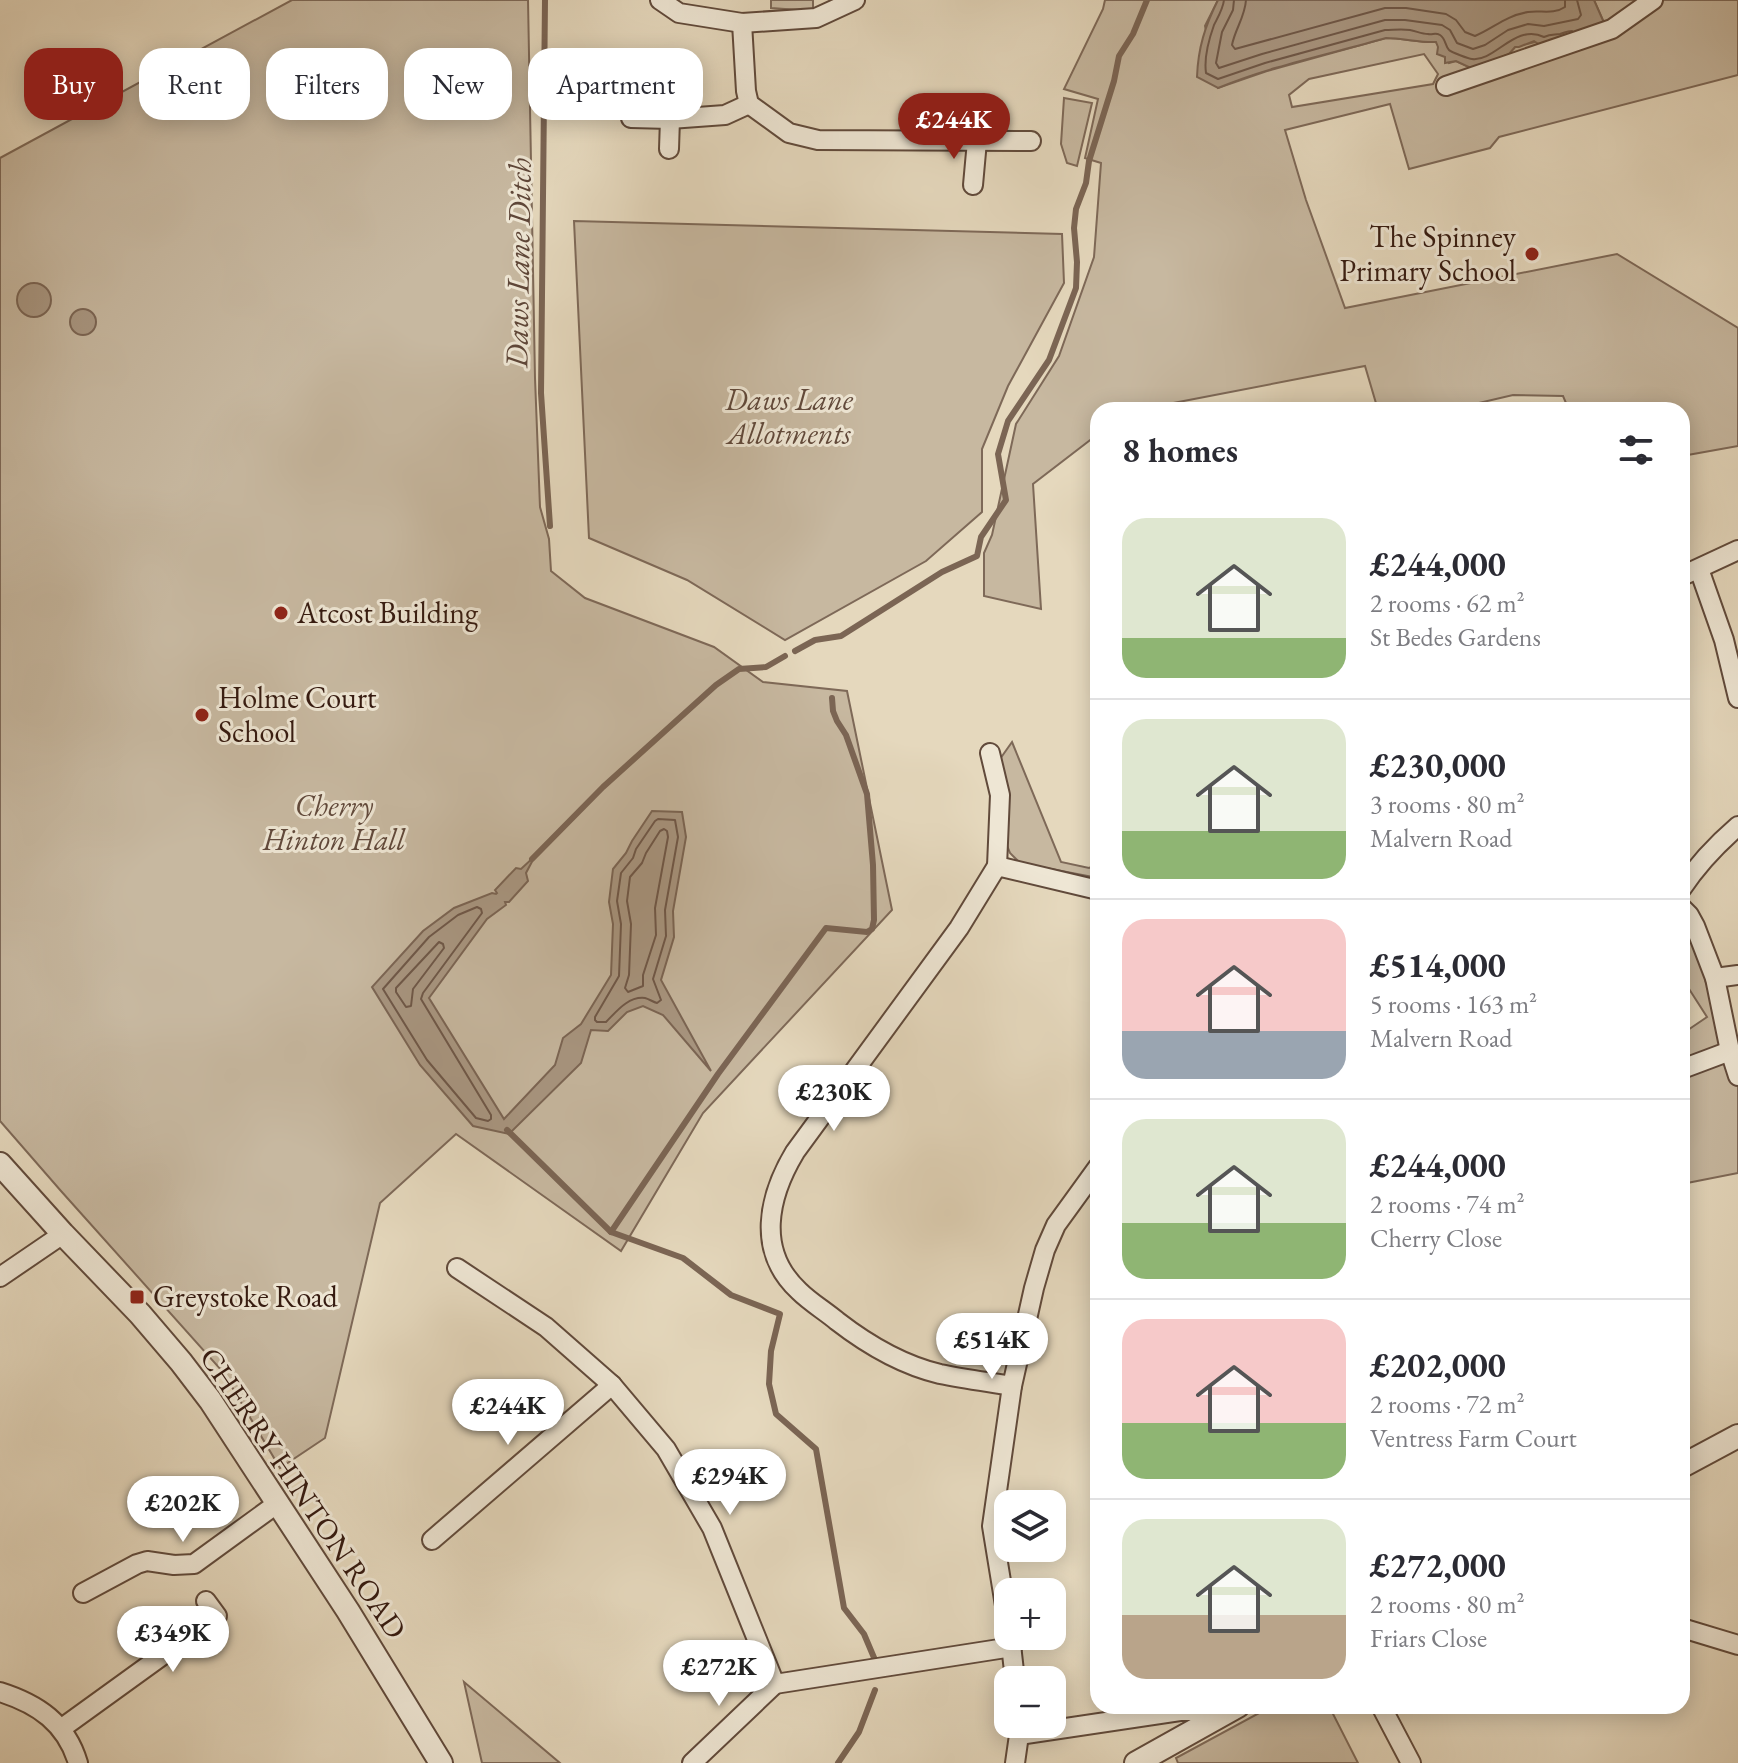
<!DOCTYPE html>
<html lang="en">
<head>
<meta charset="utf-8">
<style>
  body { margin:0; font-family:"EB Garamond",serif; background:#f7f7f7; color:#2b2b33; height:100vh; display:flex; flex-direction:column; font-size:30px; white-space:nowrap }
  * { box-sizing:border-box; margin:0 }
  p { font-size:26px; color:#7c7c81 }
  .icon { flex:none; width:44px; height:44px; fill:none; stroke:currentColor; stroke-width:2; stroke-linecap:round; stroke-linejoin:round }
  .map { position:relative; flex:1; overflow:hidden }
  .side { position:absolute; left:1090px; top:402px; width:600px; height:1312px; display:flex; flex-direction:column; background:#fff; border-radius:24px; box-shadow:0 4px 20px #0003 }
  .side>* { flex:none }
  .banner { position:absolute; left:24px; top:48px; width:760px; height:72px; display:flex; gap:16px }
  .fabs { position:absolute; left:994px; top:1490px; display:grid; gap:16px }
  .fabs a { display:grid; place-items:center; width:72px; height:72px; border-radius:16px; background:#fff; box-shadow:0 4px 20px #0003; font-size:40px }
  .price { position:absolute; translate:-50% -68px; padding:0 18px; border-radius:28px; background:#fff; color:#222; font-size:26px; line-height:52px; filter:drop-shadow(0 2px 4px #0008) }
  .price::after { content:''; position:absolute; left:50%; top:48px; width:24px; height:18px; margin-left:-12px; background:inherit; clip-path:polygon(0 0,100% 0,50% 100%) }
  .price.selected { background:#8f2418; color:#fff }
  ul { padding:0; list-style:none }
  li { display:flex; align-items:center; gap:24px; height:200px; padding:0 32px }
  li+li { border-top:2px solid #e1e1e2 }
  li span { display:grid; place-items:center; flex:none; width:224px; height:160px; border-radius:24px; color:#555 }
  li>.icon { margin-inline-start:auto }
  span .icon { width:96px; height:96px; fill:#fffc; stroke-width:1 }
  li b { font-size:34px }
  h2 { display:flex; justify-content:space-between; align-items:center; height:96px; padding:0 32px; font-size:34px }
  .chip { padding:0 28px; border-radius:24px; background:#fff; box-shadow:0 4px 20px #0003; font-size:28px; line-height:72px }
  .chip.selected { background:#8f2418; color:#fff }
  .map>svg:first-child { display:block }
</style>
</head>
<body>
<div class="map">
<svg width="1738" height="1763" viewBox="0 0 1738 1763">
  <rect width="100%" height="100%" fill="#e5d8bd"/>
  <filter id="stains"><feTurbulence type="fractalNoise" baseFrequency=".0025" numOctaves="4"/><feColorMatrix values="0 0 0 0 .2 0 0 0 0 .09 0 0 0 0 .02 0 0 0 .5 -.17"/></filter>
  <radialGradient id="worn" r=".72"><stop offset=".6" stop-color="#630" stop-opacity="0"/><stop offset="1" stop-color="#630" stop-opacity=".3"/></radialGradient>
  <g fill="#c7b8a0" stroke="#7e6958" stroke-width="2" fill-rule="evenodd">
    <path d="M292 0H528L535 378 540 507 549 539 551 571 585 598 714 647 763 682 847 691 892 910 703 1113 621 1251 456 1134 380 1203 325 1438 280 1468 223 1372 61 1191 0 1121V158Z"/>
    <path d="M771 0H813V11L771 8Z"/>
    <path d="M1105 0H1218L1205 26 1218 88 1267 71 1386 38C1403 38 1421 43 1436 42L1449 63 1456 61 1473 69 1509 54 1515 47 1605 25 1594 0H1738V75L1499 137 1490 148 1409 169 1390 104 1285 130 1306 200 1345 308 1617 254 1738 328V446L1682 456V410H1569L1563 396 1513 395 1449 410H1378L1365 366 1163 405 1152 410H1098V434L1033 484 1041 609 984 596V553L992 535 1016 424 1059 356 1094 257 1101 163 1085 158 1098 99 1064 89 1103 9ZM1424 54 1438 74 1433 84 1292 107 1289 95 1309 79Z"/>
    <path d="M1064 98 1092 103 1077 166 1067 163 1061 144Z"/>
    <path d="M574 221 1062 234 1064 283 1008 386 982 449V512L926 561 785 640 687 580 589 538Z"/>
    <path d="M1012 742 1061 862 1089 868 1098 864V878L1020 863 1010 853 1005 841 1000 759Z"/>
    <path d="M1682 910 1693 921 1738 1084V1173L1682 1184V1034L1707 1017 1682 978Z"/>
    <path d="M464 1682 560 1763H482Z"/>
    <path d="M1272 1706H1329L1358 1763H1178L1176 1758Z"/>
  </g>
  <g fill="#a99782" stroke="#7b6554" stroke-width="2">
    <path d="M1218 0H1594L1605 25 1546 49 1534 41 1519 47H1515L1509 54 1473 69 1456 61 1445 63V57L1437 54 1438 47 1436 42C1421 43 1403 38 1386 38 1330 54 1271 66 1218 88L1197 77C1198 48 1205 26 1218 0Z"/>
    <circle cx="34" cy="300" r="17"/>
    <circle cx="83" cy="322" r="13"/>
    <path d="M652 811 682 812 686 837 673 911 674 937 661 980 711 1071 663 1015 643 1006 627 1012 608 1031 591 1030 581 1063 509 1134 473 1126 420 1065 372 987 423 931 454 908 492 893 496 894 497 893 495 890 516 868 521 869 535 856 526 873 528 881 509 902H505L506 905 487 919 429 998 504 1119 555 1065 563 1038 581 1024 611 975 613 924 609 902 613 869 626 853 632 841Z"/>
  </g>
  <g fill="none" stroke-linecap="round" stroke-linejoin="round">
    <g stroke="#6f5849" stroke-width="2">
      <path d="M1224 0C1223 9 1218 17 1214 25 1209 39 1204 59 1206 73L1218 79 1265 63 1385 30C1393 30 1401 29 1410 30 1416 31 1422 34 1428 34 1433 35 1435 32 1440 35 1446 39 1445 46 1449 50 1451 52 1469 59 1472 59 1495 62 1515 23 1544 37 1551 34 1554 35 1560 34 1565 33 1566 31 1572 31"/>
      <path d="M1234 0 1233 10 1222 32 1216 63 1219 68 1262 54 1385 20H1405L1442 25 1450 30 1457 43 1473 49 1485 45 1508 30 1528 24 1544 26 1578 19 1581 15 1577 0"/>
      <path d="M1246 0C1245 17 1235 29 1232 45L1235 49 1385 8H1406L1446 14 1456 20 1465 32 1475 36C1494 28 1505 16 1528 12 1541 10 1553 15 1565 7V0"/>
      <path d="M658 819 675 820 678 837 665 910 666 936 653 979 661 1000 657 1003C653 1002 649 999 645 998 628 996 616 1012 606 1022H597L595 1020V1017L619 976 621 924 617 901 621 873 633 858 636 849 655 821Z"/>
      <path d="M664 829 667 831 668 837 655 908 656 935 643 975V986L628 992 625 988 629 975 631 924 627 901 630 877 642 863 646 853 660 831Z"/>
      <path d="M477 907 481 909 482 913 423 993 421 999 491 1115V1119L488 1121 476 1118 427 1060 383 989 429 937 458 915Z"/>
      <path d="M439 942 443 944 444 948 413 989 411 1006 406 1007 396 992V988Z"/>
    </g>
    <g stroke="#7b6554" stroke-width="6">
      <path d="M545 0 541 393 550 526"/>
      <path d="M795 651 815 640 841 636 942 572 977 556 981 537 1006 500 998 454 1008 421 1049 360 1076 288 1077 262 1074 228 1076 209 1086 183 1089 161 1114 81 1119 56 1133 34 1147 0"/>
      <path d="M532 859 603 787 716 685 739 669 766 667 785 656"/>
      <path d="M507 1130 611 1232 683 1258 731 1295 780 1314 771 1351 769 1384 776 1414 816 1449 844 1608 864 1634 875 1660"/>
      <path d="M611 1232 718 1074 826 928 867 932 872 929 874 920 873 865 867 794 846 735 837 721 833 711 832 698"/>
      <path d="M838 1763 859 1732 875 1690"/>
    </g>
    <defs>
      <g id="minor">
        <path d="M660 0 679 13 742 23 816 18 855 0"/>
        <path d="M742 23 746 91 749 104 789 133 818 140 1031 141"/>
        <path d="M1446 86 1612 29 1653 0"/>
        <path d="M631 118 670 119 725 115 749 104"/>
        <path d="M669 149 670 119"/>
        <path d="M973 185 977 141"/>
        <path d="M1699 569 1724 640 1738 698"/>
        <path d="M1682 576 1738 550"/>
        <path d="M990 753 1000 795 997 866"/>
        <path d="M1682 888C1698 864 1716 845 1738 826"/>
        <path d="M1682 908 1689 915 1695 926 1715 978 1730 1051 1738 1076"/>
        <path d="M1715 978 1738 975"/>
        <path d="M1682 1069 1730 1051"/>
        <path d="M457 1268 546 1327 612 1385 666 1449 712 1528 775 1684 1012 1647"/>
        <path d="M0 1277 63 1234"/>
        <path d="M1012 1386C988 1382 964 1379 940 1374 902 1365 868 1345 837 1321 825 1311 810 1302 799 1291 756 1251 768 1197 795 1152L959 928 997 866 1098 890"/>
        <path d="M432 1540 612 1385"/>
        <path d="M83 1593 137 1564 147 1561 174 1565 194 1564 278 1503"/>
        <path d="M1008 1624 992 1526 1012 1386 1034 1288 1045 1250 1056 1225 1098 1167"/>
        <path d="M1682 1628 1738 1645"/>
        <path d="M1010 1636 1015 1680"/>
        <path d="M0 1692C38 1704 66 1723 78 1763"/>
        <path d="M1381 1706 1411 1763"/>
        <path d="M62 1728 217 1616 206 1601"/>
        <path d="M1019 1735 1180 1711H1197L1221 1716"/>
        <path d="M692 1763 775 1684"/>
        <path d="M1015 1763 1019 1735 1018 1724"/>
      </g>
      <g id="tertiary">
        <path d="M0 1164 63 1234 140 1314 181 1362 210 1400 348 1611 441 1763"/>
        <path d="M1682 1466 1738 1436"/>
        <path d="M1136 1763 1238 1706"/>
      </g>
    </defs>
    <use href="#minor" stroke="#614a3b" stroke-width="22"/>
    <use href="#tertiary" stroke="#614a3b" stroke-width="26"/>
    <use href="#minor" stroke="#eee6d4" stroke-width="18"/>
    <use href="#tertiary" stroke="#eee6d4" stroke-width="22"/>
  </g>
  <g fill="#8f2418" stroke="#eee6d4" stroke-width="3">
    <circle cx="1532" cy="254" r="8"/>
    <circle cx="281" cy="613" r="8"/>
    <circle cx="202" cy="715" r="8"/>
    <rect x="129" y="1289" width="16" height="16" rx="4"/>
  </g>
  <g text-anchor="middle" stroke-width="6" stroke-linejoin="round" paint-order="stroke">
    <g font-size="30" fill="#351a10" stroke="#eee6d4" text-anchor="start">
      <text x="1516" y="247" text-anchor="end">The Spinney<tspan x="1516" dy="34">Primary School</tspan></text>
      <text x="297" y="623">Atcost Building</text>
      <text x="218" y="708">Holme Court<tspan x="218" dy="34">School</tspan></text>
      <text x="153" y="1307">Greystoke Road</text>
    </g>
    <g font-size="30" font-style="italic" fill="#61493b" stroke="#eee6d4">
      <text x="789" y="410">Daws Lane<tspan x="789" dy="34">Allotments</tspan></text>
      <text x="334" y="816">Cherry<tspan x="334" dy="34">Hinton Hall</tspan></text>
    </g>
    <g font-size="30" fill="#351a10" stroke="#eee6d4">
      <text transform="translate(303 1493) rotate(56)" y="10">CHERRY HINTON ROAD</text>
    </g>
    <g font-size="32" font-style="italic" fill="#5e4638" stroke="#eee6d4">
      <text transform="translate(518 263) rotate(-89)" y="11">Daws Lane Ditch</text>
    </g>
  </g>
  <rect width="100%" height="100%" filter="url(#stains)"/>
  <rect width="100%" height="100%" fill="url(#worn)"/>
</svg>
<div class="fabs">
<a><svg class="icon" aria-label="layers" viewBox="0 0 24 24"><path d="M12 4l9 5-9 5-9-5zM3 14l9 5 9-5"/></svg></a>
<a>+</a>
<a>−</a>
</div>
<b class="price selected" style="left:954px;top:161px">£244K</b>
<b class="price" style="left:834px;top:1133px">£230K</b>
<b class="price" style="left:992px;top:1381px">£514K</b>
<b class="price" style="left:508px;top:1447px">£244K</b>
<b class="price" style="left:730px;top:1517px">£294K</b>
<b class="price" style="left:183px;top:1544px">£202K</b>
<b class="price" style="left:173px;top:1674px">£349K</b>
<b class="price" style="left:719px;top:1708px">£272K</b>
<div class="banner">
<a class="chip selected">Buy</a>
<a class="chip">Rent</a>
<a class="chip">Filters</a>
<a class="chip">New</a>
<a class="chip">Apartment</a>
</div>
<section class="side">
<h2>8 homes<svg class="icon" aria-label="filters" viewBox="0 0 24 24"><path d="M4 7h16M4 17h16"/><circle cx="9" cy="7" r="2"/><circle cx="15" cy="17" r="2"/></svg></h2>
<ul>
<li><span style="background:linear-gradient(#dfe7d0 75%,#8fb573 0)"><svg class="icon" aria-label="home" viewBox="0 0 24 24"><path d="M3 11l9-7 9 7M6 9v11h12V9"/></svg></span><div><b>£244,000</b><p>2 rooms · 62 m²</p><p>St Bedes Gardens</p></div></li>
<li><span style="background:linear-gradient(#dfe7d0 70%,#8fb573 0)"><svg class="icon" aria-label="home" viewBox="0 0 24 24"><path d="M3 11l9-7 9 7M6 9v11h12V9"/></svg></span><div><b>£230,000</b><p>3 rooms · 80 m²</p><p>Malvern Road</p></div></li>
<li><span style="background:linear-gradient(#f6c9c9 70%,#9aa5b1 0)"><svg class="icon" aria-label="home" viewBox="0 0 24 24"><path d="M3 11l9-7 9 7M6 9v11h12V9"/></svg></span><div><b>£514,000</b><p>5 rooms · 163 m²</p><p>Malvern Road</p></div></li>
<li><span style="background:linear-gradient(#dfe7d0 65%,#8fb573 0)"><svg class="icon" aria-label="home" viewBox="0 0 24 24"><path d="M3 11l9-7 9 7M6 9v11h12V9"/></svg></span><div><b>£244,000</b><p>2 rooms · 74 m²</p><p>Cherry Close</p></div></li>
<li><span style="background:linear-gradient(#f6c9c9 65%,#8fb573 0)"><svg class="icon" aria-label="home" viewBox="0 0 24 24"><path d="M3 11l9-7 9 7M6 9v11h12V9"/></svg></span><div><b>£202,000</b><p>2 rooms · 72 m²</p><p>Ventress Farm Court</p></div></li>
<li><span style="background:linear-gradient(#dfe7d0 60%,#b9a48a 0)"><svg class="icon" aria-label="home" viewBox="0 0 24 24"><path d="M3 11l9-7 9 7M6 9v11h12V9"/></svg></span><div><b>£272,000</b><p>2 rooms · 80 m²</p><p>Friars Close</p></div></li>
</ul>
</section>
</div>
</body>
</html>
